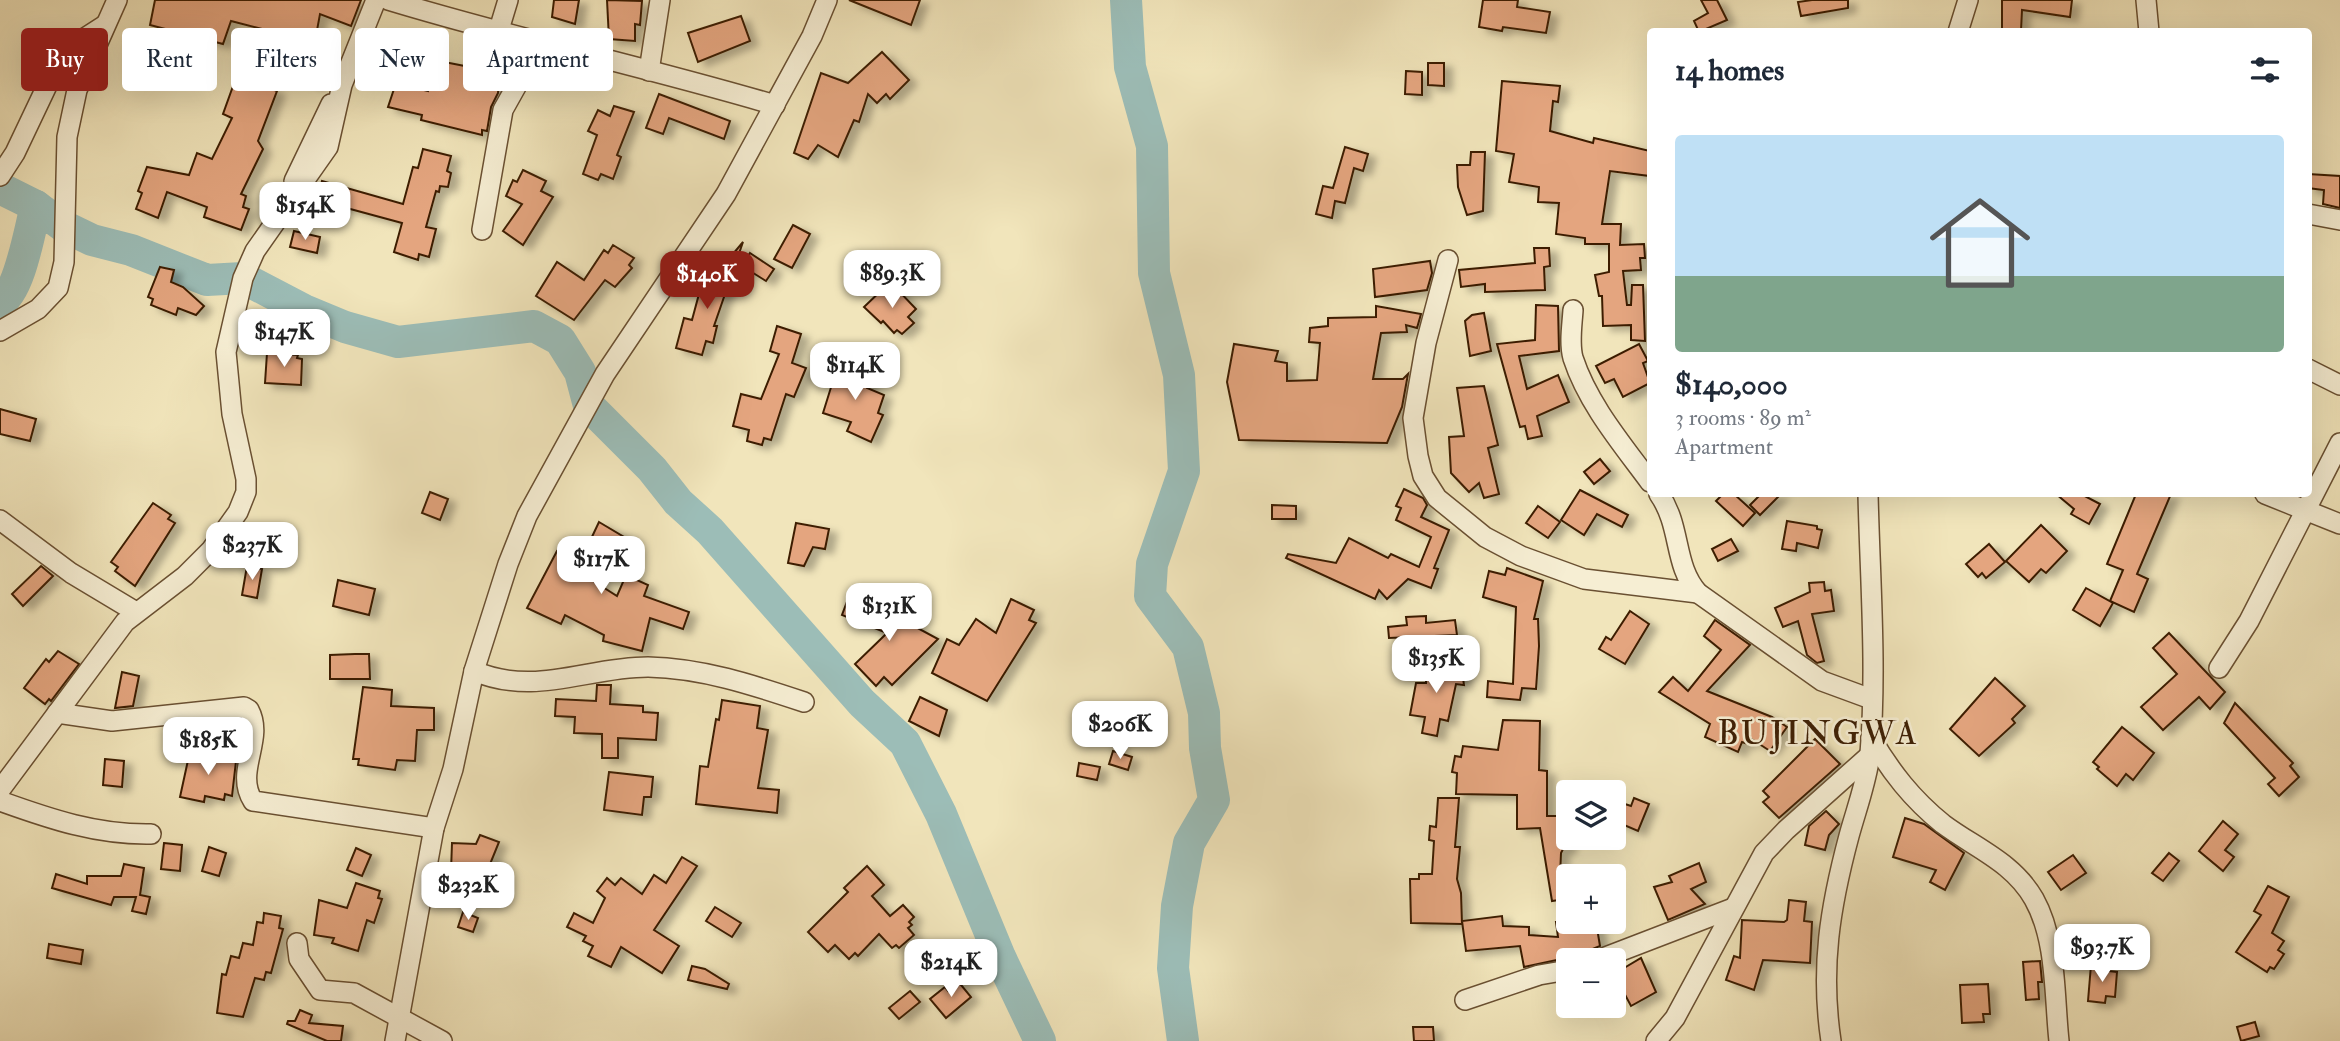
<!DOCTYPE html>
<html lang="en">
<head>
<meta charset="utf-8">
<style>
  body { margin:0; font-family:"IM FELL Double Pica",serif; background:#f6f6f7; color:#1f2937; height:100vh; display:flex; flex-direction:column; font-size:26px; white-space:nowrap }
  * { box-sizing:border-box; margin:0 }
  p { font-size:23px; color:#747a83 }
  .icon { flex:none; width:38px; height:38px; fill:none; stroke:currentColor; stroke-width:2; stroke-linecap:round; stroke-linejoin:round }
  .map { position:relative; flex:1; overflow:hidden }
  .sheet { position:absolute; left:1647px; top:28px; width:665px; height:469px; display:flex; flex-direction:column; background:#fff; border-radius:7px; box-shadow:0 7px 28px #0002 }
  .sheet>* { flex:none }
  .banner { position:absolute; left:21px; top:28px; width:665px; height:63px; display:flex; gap:14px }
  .tools { position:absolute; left:1556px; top:780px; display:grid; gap:14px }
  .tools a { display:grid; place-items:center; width:70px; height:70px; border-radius:7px; background:#fff; box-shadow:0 7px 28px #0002; font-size:35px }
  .price { position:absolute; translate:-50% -60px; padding:0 16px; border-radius:14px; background:#fff; color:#222; font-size:23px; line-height:46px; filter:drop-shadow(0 2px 4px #0008) }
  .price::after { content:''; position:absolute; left:50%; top:42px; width:21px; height:16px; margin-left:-10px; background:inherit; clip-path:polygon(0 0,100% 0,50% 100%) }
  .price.selected { background:#8f2418; color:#fff }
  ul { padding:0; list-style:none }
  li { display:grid; align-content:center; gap:14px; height:371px; padding:0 28px }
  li+li { border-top:2px solid #e0e1e3 }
  li span { display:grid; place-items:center; height:217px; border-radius:7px; color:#555 }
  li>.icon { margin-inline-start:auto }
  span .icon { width:126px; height:126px; fill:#fffc; stroke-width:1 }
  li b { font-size:30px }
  h2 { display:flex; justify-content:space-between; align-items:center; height:84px; padding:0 28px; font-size:30px }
  .chip { padding:0 24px; border-radius:7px; background:#fff; box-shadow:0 7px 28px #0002; font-size:24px; line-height:63px }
  .chip.selected { background:#8f2418; color:#fff }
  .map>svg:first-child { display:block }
</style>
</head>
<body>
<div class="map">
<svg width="2340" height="1041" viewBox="0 0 2340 1041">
  <defs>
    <filter id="shadow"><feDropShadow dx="8" dy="4.5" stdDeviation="3.5" flood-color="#0004"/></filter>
  </defs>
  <rect width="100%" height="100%" fill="#f1e5bb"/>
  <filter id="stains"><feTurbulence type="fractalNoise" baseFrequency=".00286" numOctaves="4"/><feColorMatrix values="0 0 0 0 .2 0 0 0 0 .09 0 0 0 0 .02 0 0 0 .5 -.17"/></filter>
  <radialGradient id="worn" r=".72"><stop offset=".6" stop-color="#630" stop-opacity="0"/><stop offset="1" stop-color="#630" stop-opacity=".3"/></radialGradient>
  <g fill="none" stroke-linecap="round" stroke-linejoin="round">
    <g stroke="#9cbdb7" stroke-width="32">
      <path d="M1126 0 1130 67 1152 146 1154 273 1179 375 1184 471 1152 564 1150 596 1188 647 1204 713 1205 748 1214 800 1189 843 1177 906 1173 968 1183 1041"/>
      <path d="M0 188 36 206"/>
      <path d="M0 302C20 292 30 228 36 206L63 226 92 240 131 250 207 280 243 278 304 310 345 327 398 342 534 326 560 340 580 372 589 406 652 469 678 502 710 531 862 703 905 743 941 814 1000 957 1040 1041"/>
    </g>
  </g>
  <g fill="#e4a57f" stroke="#3d1f04" stroke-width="2" filter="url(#shadow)">
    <path d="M155 0H361L351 26 320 14 315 41 321 43 316 57 326 61 317 85 288 74 292 65 254 54 262 29 231 21 223 44 150 25Z"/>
    <path d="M554 0H579L575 24 552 17Z"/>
    <path d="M607 0 642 1 640 25 635 24V41L609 39Z"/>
    <path d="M849 0H920L911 25Z"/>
    <path d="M1483 0H1518L1517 7 1550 12 1546 33 1503 27 1502 31 1479 27Z"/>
    <path d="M1701 0H1717L1727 20 1699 32 1694 21 1708 13Z"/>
    <path d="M1812 0H1848V8L1801 16 1798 2Z"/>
    <path d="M2002 0H2072L2070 17 2022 10 2021 31 2002 30Z"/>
    <path d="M741 16 750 41 698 62 688 33Z"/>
    <path d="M882 52 909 80 890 99 886 94 877 103 868 94 859 122 854 120 838 157 818 145 808 159 794 153 821 73 848 83Z"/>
    <path d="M434 60 475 68V65L500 66 498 93 491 107 487 131 482 130V135L421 120 422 115 388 107 396 83 428 91Z"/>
    <path d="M1428 63H1444V86L1428 85Z"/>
    <path d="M1406 71 1422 72V95L1405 94Z"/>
    <path d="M237 75 277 91 258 141 263 149 241 194 246 196 243 207 249 209 241 230 204 217 207 207 167 192 158 218 136 209 142 193 138 191 147 167 189 175 197 153 212 159 232 118 223 114Z"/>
    <path d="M1502 81 1560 86 1558 102 1553 101 1550 131 1593 143 1594 138 1650 151V176L1610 171 1602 224H1621L1620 245 1644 244 1645 258H1640L1641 270 1623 271 1627 305H1631L1632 285H1643L1645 341 1631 340V325L1603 326 1602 296H1599L1595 275 1609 272V244H1585V238L1556 234 1559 203 1538 202 1539 187 1509 182 1514 154 1496 151Z"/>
    <path d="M659 94 730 121 724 139 669 118 663 134 646 128Z"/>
    <path d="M614 106 634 112 617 155 621 157 613 179 601 174 598 180 583 174 597 135 588 131 598 110 610 116Z"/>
    <path d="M1345 147 1368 154 1363 171 1354 168 1345 203 1335 201 1332 218 1316 214 1323 186 1333 188Z"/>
    <path d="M423 149 451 156 447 171 451 173 448 187 440 186 439 192 436 191 426 227 436 229 429 257 419 254 418 260 394 252 402 223 317 200 322 181 403 204 413 167 418 168Z"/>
    <path d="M1471 152H1485L1483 211 1467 215 1458 187 1457 165H1470Z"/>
    <path d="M523 170 546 181 541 191 553 197 523 245 503 231 522 204 506 196 513 180 517 182Z"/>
    <path d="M2308 174 2340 176V208L2323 204 2324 190 2308 188Z"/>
    <path d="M793 225 810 234 792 268 774 259Z"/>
    <path d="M294 231 320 237 317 253 290 247Z"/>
    <path d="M743 242 714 326H717L713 343 706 341 702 355 676 348 684 318 692 320 699 294 705 295 712 279Z"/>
    <path d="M613 245 634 258 629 265 632 268 615 287 605 280 574 320 536 296 557 262 584 280 604 250 608 253Z"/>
    <path d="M1534 248H1549L1550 266 1544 267 1545 290 1485 292V284L1461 287 1459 270 1535 263Z"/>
    <path d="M750 253 774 269 766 281 742 266Z"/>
    <path d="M1430 261 1432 273 1427 290 1375 297 1373 269Z"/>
    <path d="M160 267 174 270 171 282 183 287 204 306 196 315 178 308 176 315 151 305 153 299 148 297Z"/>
    <path d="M886 286 892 293 897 289 916 309 908 317 914 323 902 334 897 330 894 333 883 321 881 323 864 307Z"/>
    <path d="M1536 305 1558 306 1559 351 1519 356 1527 389 1558 375 1569 402 1537 416 1542 436 1528 439 1525 426 1520 427 1497 344 1535 340Z"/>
    <path d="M1376 306 1421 314 1417 328 1406 325 1407 332 1381 333 1373 379H1403L1408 374 1402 407 1387 443 1239 440 1227 382 1234 344 1278 351 1275 361 1287 363V381L1317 380 1320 343 1309 342 1310 328 1328 326V318L1376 317Z"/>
    <path d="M1484 313 1491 351 1470 356 1465 321 1472 315Z"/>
    <path d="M777 326 801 334 792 363 806 368 794 397 786 394 771 440 764 438 762 445 747 441 749 430 733 426 741 394 761 399 779 354 770 351Z"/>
    <path d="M1639 344 1648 361 1643 363 1650 383 1623 397 1614 379 1605 383 1596 366Z"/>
    <path d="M267 353 298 355 297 358 302 359 301 385 265 383Z"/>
    <path d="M846 364 863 370 860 376 870 379 867 388 884 395 878 413 883 415 871 442 847 431 851 422 823 413 837 368 844 371Z"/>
    <path d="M1484 386 1498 445 1488 448 1499 494 1484 498 1479 483 1469 492 1451 473 1449 437 1464 436 1457 388Z"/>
    <path d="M0 409 36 419 30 441 0 434Z"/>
    <path d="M1600 459 1610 471 1594 484 1584 472Z"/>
    <path d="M1404 489 1423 498 1427 505 1421 517 1449 530 1434 568 1438 569 1431 588 1408 579 1387 599 1379 590 1375 599 1286 558 1288 554 1336 563 1349 538 1388 558 1391 554 1419 567 1431 537 1396 520 1401 508 1396 506Z"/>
    <path d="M1580 490 1628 515 1622 527 1597 514 1584 535 1561 520Z"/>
    <path d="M430 492 448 499 440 520 422 513Z"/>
    <path d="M1723 494H1734L1755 513 1743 526 1716 501Z"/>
    <path d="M1761 494H1781L1760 515 1750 505Z"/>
    <path d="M2056 494H2081L2100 504 2089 524 2071 514 2074 509Z"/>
    <path d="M2136 494H2171L2137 574 2148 579 2134 612 2110 601 2123 570 2107 564Z"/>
    <path d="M153 503 171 515 168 519 175 523 135 586 115 571 118 567 111 562Z"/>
    <path d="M1272 505 1296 506V519H1272Z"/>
    <path d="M1538 506 1560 522 1548 538 1526 523Z"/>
    <path d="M1787 521 1817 526V529L1822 530 1818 548 1797 543 1796 551 1782 549Z"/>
    <path d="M599 522 629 540 620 560 603 552 587 577 617 596 626 575 648 585 644 596 689 612 683 629 650 618 642 651 603 641 604 635 565 615 561 624 527 608 557 551 582 558Z"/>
    <path d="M796 523 829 529 825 549 813 547 804 566 788 563Z"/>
    <path d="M2041 525 2067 551 2046 573 2041 569 2029 582 2006 561Z"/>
    <path d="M1731 539 1738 551 1718 561 1712 549Z"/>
    <path d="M1989 544 2005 562 1986 578 1982 573 1978 577 1966 564Z"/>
    <path d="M41 566 53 576 23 606 12 594Z"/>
    <path d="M247 566 262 569 257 598 242 595Z"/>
    <path d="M1507 568 1543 581 1534 619H1538L1539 646 1536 689 1522 688 1520 700 1487 697 1488 681 1513 684 1516 607 1483 597 1489 571 1505 575Z"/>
    <path d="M338 580 375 589 369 615 333 606Z"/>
    <path d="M1824 582 1825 591 1831 590 1834 611 1812 614 1824 661 1817 663 1807 655 1798 621 1783 627 1775 608 1810 592 1809 583Z"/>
    <path d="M2086 588 2113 603 2100 626 2073 610Z"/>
    <path d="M848 599 888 612 938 639 892 685 884 677 876 686 855 664 887 633 842 615Z"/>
    <path d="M1011 599 1034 610 1029 620 1036 623 987 701 932 673 947 639 959 645 976 619 996 633Z"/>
    <path d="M1630 611 1649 624 1625 664 1599 649 1606 637 1611 640Z"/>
    <path d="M1426 616V623L1455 620 1457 635 1389 638 1388 627 1407 625 1406 617Z"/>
    <path d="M1715 620 1750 645 1707 691 1772 717 1787 727 1770 751 1750 738 1748 744 1742 742 1738 752 1705 737 1710 724 1659 692 1673 677 1688 691 1721 650 1704 636Z"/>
    <path d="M2169 633 2225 692 2210 709 2199 697 2163 730 2141 707 2177 674 2153 648Z"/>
    <path d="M58 651 79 664 51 701 49 699 45 704 24 688 46 659 49 662Z"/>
    <path d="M355 654H369L370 679H330V655Z"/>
    <path d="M1426 663 1461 664 1464 685 1456 684 1448 721 1440 719 1437 736 1422 733 1425 717 1410 715 1416 683H1426Z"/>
    <path d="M122 672 139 676 133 706 115 708Z"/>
    <path d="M1995 678 2025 706 2012 719 2015 723 1979 756 1950 729Z"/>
    <path d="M597 685H611L610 704 643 706V712L658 713 656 740 618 738V758H602V734L574 733 575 717 555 716 556 699 596 701Z"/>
    <path d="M363 687 392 690 391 706 434 708V730H417L415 761 397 760 395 770 358 765 359 759H353Z"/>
    <path d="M920 697 947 710 939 736 909 721Z"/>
    <path d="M722 700 760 706 757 728 768 730 758 788 779 790 777 813 696 804 700 766 708 767 716 719 719 720Z"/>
    <path d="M2235 703 2293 763 2290 766 2299 777 2279 796 2268 784 2275 778 2224 723Z"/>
    <path d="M1503 720 1540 721 1539 770 1547 771V816H1568V849H1563L1561 853 1559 900 1552 901 1540 828 1517 829V795L1456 794 1457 773 1452 772 1455 756 1461 757 1463 746 1498 750Z"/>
    <path d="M2122 727 2154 753 2133 780 2126 774 2117 786 2097 769 2099 767 2093 762Z"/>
    <path d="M1815 739 1840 764 1779 818 1763 802 1769 797 1763 791Z"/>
    <path d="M190 751 236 761 232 796 225 794 224 800 205 796 204 802 180 797Z"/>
    <path d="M1113 751 1132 757 1128 770 1109 764Z"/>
    <path d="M105 759 124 761 122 787 103 785Z"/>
    <path d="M1079 763 1100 767 1097 780 1077 776Z"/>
    <path d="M609 772 653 777 651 797H644L642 815 604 810Z"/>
    <path d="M1438 798H1459L1455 847H1460L1457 879 1461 893 1462 924 1411 923 1410 879H1419V874H1432L1434 841 1429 840 1430 826 1436 827Z"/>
    <path d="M1634 798 1649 804 1638 831 1617 822 1625 804 1631 806Z"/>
    <path d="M1826 811 1839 824 1829 835 1825 850 1805 845 1809 826Z"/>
    <path d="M1905 818 1924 824 1964 853 1945 890 1930 882 1936 870 1893 857Z"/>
    <path d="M2223 821 2238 834 2225 850 2234 857 2223 871 2199 851Z"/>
    <path d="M480 835 499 842 482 884 451 871 452 843 476 844Z"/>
    <path d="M164 843 182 845 180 871 161 869Z"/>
    <path d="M209 847 226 853 219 876 202 871Z"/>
    <path d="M356 848 371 855 362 876 347 870Z"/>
    <path d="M2169 853 2179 861 2163 881 2152 873Z"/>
    <path d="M2073 855 2086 873 2061 890 2048 872Z"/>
    <path d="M682 857 697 866 654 930 679 946 662 973 621 947 611 967 588 956 593 946 583 941 586 936 567 927 574 913 593 923 605 898 597 891 607 878 615 885 621 878 642 894 654 875 666 883Z"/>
    <path d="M1699 863 1706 882 1691 889 1705 904 1668 920 1654 887 1672 882 1669 876Z"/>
    <path d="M124 864 144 868 140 895 150 897 146 914 132 911 136 897H114L111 905 52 888 56 874 87 884V876H121Z"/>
    <path d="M867 866 884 885 872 896 890 916 903 905 914 917 909 922 912 925 908 928 914 935 899 948 896 945 892 948 879 934 858 956 855 953 849 959 835 945 828 952 808 932 848 892 844 888Z"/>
    <path d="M356 883 380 891 378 898 382 899 374 923 367 920 358 951 332 943 334 938 314 935 319 900 347 908Z"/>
    <path d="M2268 886 2289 897 2272 933 2284 941 2278 950 2284 954 2274 969 2270 967 2267 972 2236 952 2261 915 2254 911Z"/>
    <path d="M1789 900 1806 902 1804 921 1812 922 1810 963 1763 960 1754 990 1726 980 1734 956 1740 958 1742 920 1784 922 1787 920Z"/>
    <path d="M715 907 741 923 732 937 706 921Z"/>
    <path d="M463 912 478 918 473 932 458 927Z"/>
    <path d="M264 913 281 916 279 928 283 929 271 973 266 972 264 980 255 978 243 1017 217 1013 222 974 226 975 231 956 239 958 243 943 253 945 257 922 263 923Z"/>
    <path d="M1502 916 1503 926 1529 927V935L1558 937 1556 922H1596L1600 946 1583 953V959L1566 958 1524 967 1520 946 1466 951 1462 921Z"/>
    <path d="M49 944 83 950 81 964 47 958Z"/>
    <path d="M1641 958 1656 992 1631 1006 1614 974Z"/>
    <path d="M2040 961 2042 982H2038L2039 999 2026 1000 2023 962Z"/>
    <path d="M2091 965 2109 966 2108 971 2117 972 2115 997 2106 996 2105 1003 2088 1001Z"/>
    <path d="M692 966 705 969 729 984 727 989 688 980Z"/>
    <path d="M957 980 971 997 946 1018 930 999 945 987 948 991Z"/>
    <path d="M1988 984 1990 1014H1983L1984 1022 1962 1023 1960 985Z"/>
    <path d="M910 991 920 1002 899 1019 889 1008Z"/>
    <path d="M300 1010 312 1015 309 1023 343 1026 341 1041H327L287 1024 288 1021H295Z"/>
    <path d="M2255 1022 2259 1036 2241 1041 2237 1027Z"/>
    <path d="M1413 1027H1433L1434 1041H1414Z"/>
  </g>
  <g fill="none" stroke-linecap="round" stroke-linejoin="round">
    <defs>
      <g id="minor">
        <path d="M388 0C516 39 647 67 775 105"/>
        <path d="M2146 0 2149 32"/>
        <path d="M1958 32 1968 0"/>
        <path d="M498 33 508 0"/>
        <path d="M649 71 660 0"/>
        <path d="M0 176 15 153 63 52 105 25"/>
        <path d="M294 181 331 104"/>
        <path d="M2308 214 2340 220"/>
        <path d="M482 230 503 110 541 42"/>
        <path d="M1448 260 1426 343 1413 418 1418 456 1423 476 1437 498 1485 537 1521 556 1584 579 1698 593"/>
        <path d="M1573 310C1572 326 1569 343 1573 358 1588 404 1622 444 1650 482"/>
        <path d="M0 331 38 309 58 288 64 262 67 137 77 90 117 0"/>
        <path d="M2308 369 2340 385"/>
        <path d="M1659 494C1682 527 1673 565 1698 593L1822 681 1871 699"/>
        <path d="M2265 494 2340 524"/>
        <path d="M0 520 71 573 136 612"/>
        <path d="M2219 668 2249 621 2340 443"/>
        <path d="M474 671C536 697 586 667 648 667 702 668 753 685 804 702"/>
        <path d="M57 713 112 721 244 707 249 710C265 740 234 771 253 801L434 828"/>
        <path d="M1871 738C1891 772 1912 799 1943 824 1975 848 2013 862 2034 899 2057 940 2054 995 2059 1041"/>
        <path d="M0 790 125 622 185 576 211 550 238 512 246 492V479L232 414 226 352 243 278 255 251 328 147 342 85 376 0"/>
        <path d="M0 801C50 819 97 835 151 834"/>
        <path d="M297 943 299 959 320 990 354 993 442 1041"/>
        <path d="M1595 961 1733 908"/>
        <path d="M1465 1000 1539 975 1568 970"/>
        <path d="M395 1041 434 828 453 769 474 671 508 564 527 516 605 374 726 194 812 36 827 0"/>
        <path d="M1656 1041 1675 1018 1764 853 1786 830 1869 756"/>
        <path d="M1831 1041C1820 968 1830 907 1849 836 1856 810 1867 781 1870 754 1877 668 1870 580 1868 494"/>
      </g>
    </defs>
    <use href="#minor" stroke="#6a5032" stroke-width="22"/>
    <use href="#minor" stroke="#f6eed3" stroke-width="19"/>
  </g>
  <g text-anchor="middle" stroke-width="5" stroke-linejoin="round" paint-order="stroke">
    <g font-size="33" letter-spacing="2" fill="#3d1f04" stroke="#f6eed3">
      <text x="1818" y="744">BUJINGWA</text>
    </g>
  </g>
  <rect width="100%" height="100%" filter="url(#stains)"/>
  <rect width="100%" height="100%" fill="url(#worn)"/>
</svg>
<div class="tools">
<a><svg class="icon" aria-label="layers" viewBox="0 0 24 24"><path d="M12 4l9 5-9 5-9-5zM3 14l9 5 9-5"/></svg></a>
<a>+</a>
<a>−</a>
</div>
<b class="price" style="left:305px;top:242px">$154K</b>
<b class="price" style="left:892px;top:310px">$89.3K</b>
<b class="price selected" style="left:707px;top:311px">$140K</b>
<b class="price" style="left:284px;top:369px">$147K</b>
<b class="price" style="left:855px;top:402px">$114K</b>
<b class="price" style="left:252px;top:582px">$237K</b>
<b class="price" style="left:601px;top:596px">$117K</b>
<b class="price" style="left:889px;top:643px">$131K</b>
<b class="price" style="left:1436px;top:695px">$135K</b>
<b class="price" style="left:1120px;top:761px">$206K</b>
<b class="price" style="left:208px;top:777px">$185K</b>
<b class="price" style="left:468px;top:922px">$232K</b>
<b class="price" style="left:2102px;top:984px">$93.7K</b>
<b class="price" style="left:951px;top:999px">$214K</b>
<div class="banner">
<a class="chip selected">Buy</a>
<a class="chip">Rent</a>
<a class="chip">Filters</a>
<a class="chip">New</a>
<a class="chip">Apartment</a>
</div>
<section class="sheet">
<h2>14 homes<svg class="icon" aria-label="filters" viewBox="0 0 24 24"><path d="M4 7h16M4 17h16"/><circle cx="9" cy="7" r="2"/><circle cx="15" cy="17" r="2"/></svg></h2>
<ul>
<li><span style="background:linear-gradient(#bfe0f5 65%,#7fa58c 0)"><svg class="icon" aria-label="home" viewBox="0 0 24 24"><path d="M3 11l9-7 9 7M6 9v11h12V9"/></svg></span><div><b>$140,000</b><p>3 rooms · 89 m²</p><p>Apartment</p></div></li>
</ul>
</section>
</div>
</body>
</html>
